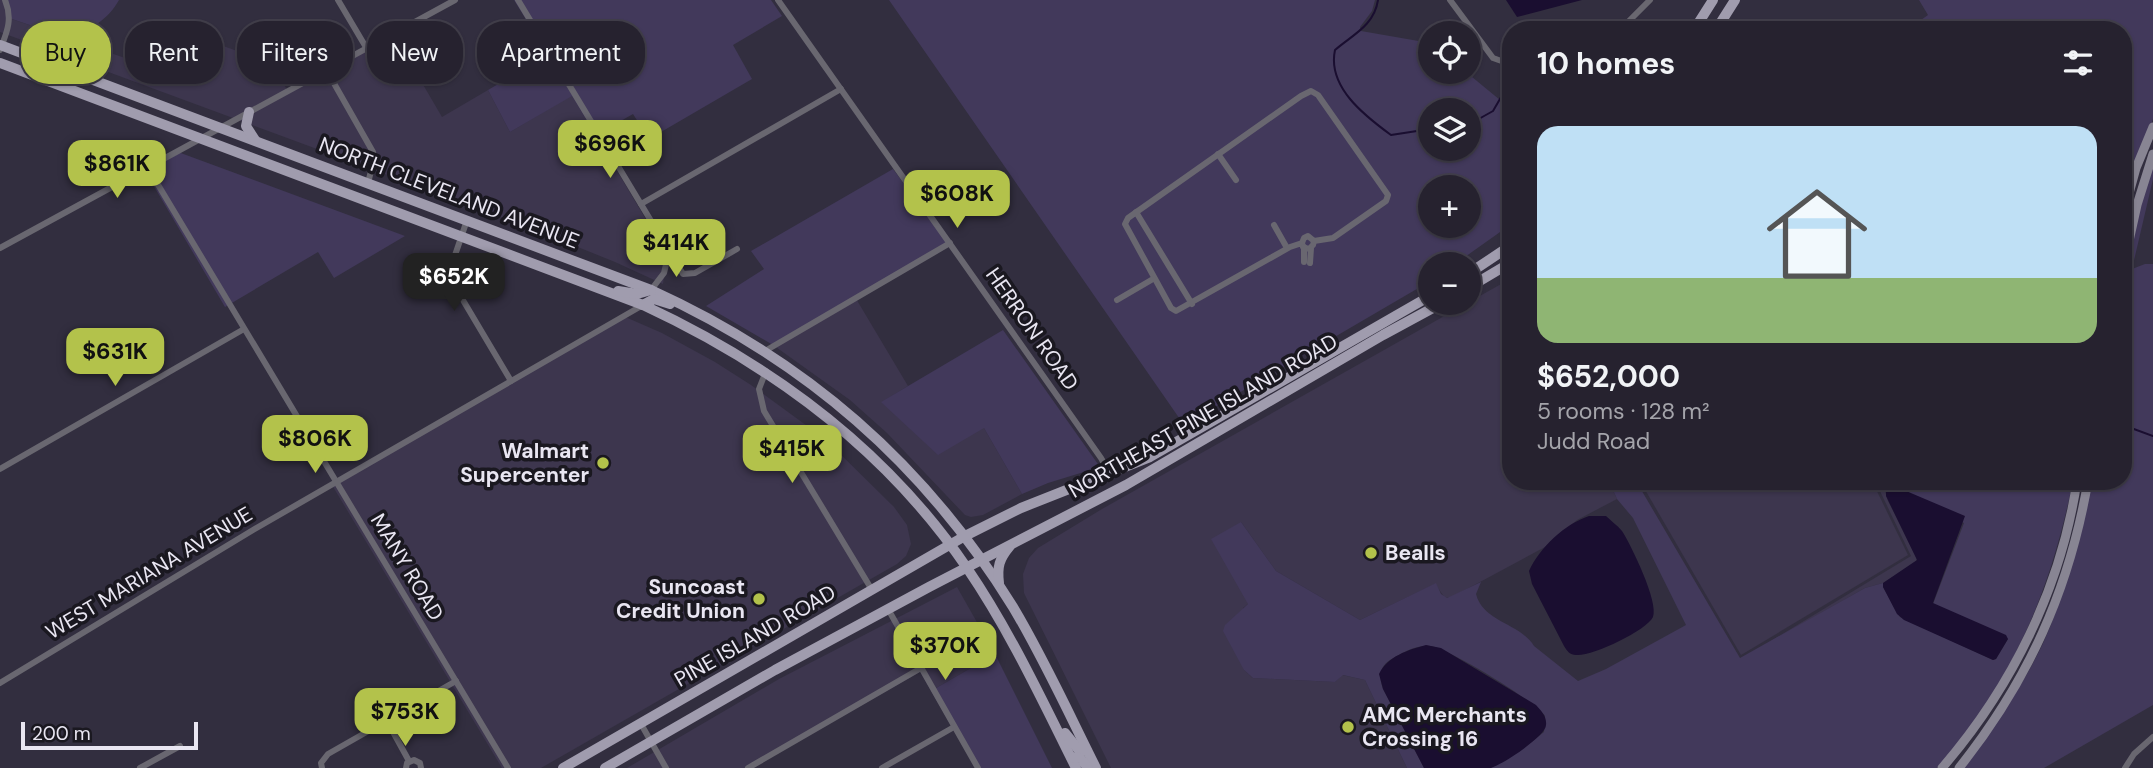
<!DOCTYPE html>
<html lang="en">
<head>
<meta charset="utf-8">
<style>
  body { margin:0; font-family:"DM Sans",sans-serif; background:#2e2a37; color:#f1f3f6; height:100vh; display:flex; flex-direction:column; font-size:26px; white-space:nowrap }
  * { box-sizing:border-box; margin:0 }
  p { font-size:23px; color:#a4a4aa }
  .icon { flex:none; width:38px; height:38px; fill:none; stroke:currentColor; stroke-width:2; stroke-linecap:round; stroke-linejoin:round }
  .map { position:relative; flex:1; overflow:hidden }
  .side { position:absolute; left:1502px; top:21px; width:630px; height:469px; display:flex; flex-direction:column; background:#26222f; border-radius:28px; box-shadow:0 2px 5px #0004,0 0 0 2px #423f4b }
  .side>* { flex:none }
  .banner { position:absolute; left:21px; top:21px; width:665px; height:63px; display:flex; gap:14px }
  .tools { position:absolute; left:1418px; top:21px; display:grid; gap:14px }
  .tools a { display:grid; place-items:center; width:63px; height:63px; border-radius:50%; background:#26222f; box-shadow:0 2px 5px #0004,0 0 0 2px #423f4b; font-size:35px }
  .scale { position:absolute; left:21px; bottom:18px; width:177px; box-sizing:border-box; padding-left:7px; border:4px solid #e9e6f2; border-top:0; font-size:19px; line-height:24px; white-space:nowrap; color:#e9e6f2; -webkit-text-stroke:5px #1a1820; paint-order:stroke }
  .price { position:absolute; translate:-50% -60px; padding:0 16px; border-radius:14px; background:#b3c24b; color:#111; font-size:23px; line-height:46px; filter:drop-shadow(0 2px 4px #0008) }
  .price::after { content:''; position:absolute; left:50%; top:42px; width:21px; height:16px; margin-left:-10px; background:inherit; clip-path:polygon(0 0,100% 0,50% 100%) }
  .price.active { background:#222; color:#fff }
  ul { padding:0; list-style:none }
  li { display:grid; align-content:center; gap:14px; height:371px; padding:0 35px }
  li span { display:grid; place-items:center; height:217px; border-radius:21px; color:#555 }
  li>.icon { margin-inline-start:auto }
  span .icon { width:126px; height:126px; fill:#fffc; stroke-width:1 }
  li b { font-size:30px }
  h2 { display:flex; justify-content:space-between; align-items:center; height:84px; padding:0 35px; font-size:30px }
  .chip { padding:0 24px; border-radius:28px; background:#26222f; box-shadow:0 2px 5px #0004,0 0 0 2px #423f4b; font-size:24px; line-height:63px }
  .chip.active { background:#b3c24b; color:#111 }
  .map>svg:first-child { display:block }
</style>
</head>
<body>
<div class="map">
<svg width="2153" height="768" viewBox="0 0 2153 768">
  <rect width="100%" height="100%" fill="#322e3f"/>
  <g fill="#3d364e">
    <path d="M0 0H6L9 18 151 67 201 38 271 63 289 93 394 35 442 117 488 90 510 132 572 95 667 255 663 284 615 262 528 227 0 32Z"/>
    <path d="M1510 279V481H1609L1617 499 1577 520 1545 547 1452 597 1445 598 1435 584 1360 620 1276 571 1241 522 1248 604 1243 608 1244 670 1253 678 1335 682 1342 675 1365 680 1407 768H1111L1024 593 1023 574 1029 558 1038 548 1102 509Z"/>
    <path d="M855 297 908 386 882 402 984 428 1022 494 983 515 971 517 965 515 887 433 850 400 773 345Z"/>
    <path d="M623 316 662 333 715 362 751 385 825 439 894 507 907 525 911 544 906 556 897 564 541 768H502L332 485Z"/>
    <path d="M1640 481H1872L1908 555 1741 655Z"/>
    <path d="M1879 489 1885 491 1888 501 1917 558 1915 564 1883 583 1865 588 1751 653 1911 556Z"/>
    <path d="M957 587 995 654 931 691 920 672 751 768H627L779 679Z"/>
  </g>
  <g fill="#42395b" fill-rule="evenodd">
    <path d="M6 0H119C108 20 90 29 71 39L9 18Z"/>
    <path d="M514 0H771L782 16 733 45 752 79 649 139 633 114 596 135 572 96 510 132 488 90 548 55Z"/>
    <path d="M889 0H1375L1372 11 1360 27 1361 31 1430 43V72H1466L1500 100 1510 89V225L1455 264H1430V281L1427 283 1184 425ZM1430 110H1468V149H1430ZM1430 187H1468V226H1430Z"/>
    <path d="M1919 0H2153V119L2123 204V30H1907L1928 15Z"/>
    <path d="M178 152 405 236 334 278 318 252 225 307 145 171Z"/>
    <path d="M2153 164V179L2132 269 2145 264H2153V705L2044 768H1963C1992 727 2023 687 2044 641 2067 591 2077 534 2092 481H2123V283L2140 206Z"/>
    <path d="M893 169 950 246 773 345 706 306 764 269 751 251Z"/>
    <path d="M1003 330 1100 467 1048 483 1022 494 984 428 938 455 881 402Z"/>
    <path d="M1609 481H1636L1740 658 1865 588 1883 583V587L1900 617 1993 660 1996 659 2008 639 1933 604 1964 523 1886 489 1885 491 1879 489 1875 481H2073C2050 593 2013 681 1937 768H1490L1520 751 1544 732 1545 716C1535 701 1448 648 1430 646 1417 644 1400 654 1390 660 1379 667 1379 678 1383 689L1424 768H1407L1365 680 1343 675 1335 682 1253 678 1244 670 1223 631 1225 625 1248 604 1211 539 1241 522 1276 571 1360 620 1436 583 1441 594 1447 598 1481 582 1476 594C1483 622 1520 623 1534 646L1578 681 1606 669 1686 625 1633 518 1617 499Z"/>
    <path d="M995 654 1052 768H976L931 691Z"/>
  </g>
  <g fill="#1a0e30">
    <path d="M1506 0H1582L1517 17Z"/>
    <path d="M1892 485 1965 516 1933 603 2006 635 2008 639 1996 659 1993 660 1904 620 1897 614 1883 587V583L1917 560 1886 496V489Z"/>
    <path d="M1589 516H1606C1611 521 1617 525 1622 531 1631 545 1659 602 1653 617 1646 631 1591 657 1576 655 1570 655 1567 651 1564 646L1532 584 1529 571C1540 547 1565 524 1589 516Z"/>
    <path d="M1426 645 1441 648 1536 705C1541 711 1547 716 1546 725 1546 736 1503 764 1491 768 1476 768 1441 768 1424 768L1383 689 1379 674C1388 656 1408 650 1426 645Z"/>
  </g>
  <g fill="none" stroke-linecap="round" stroke-linejoin="round">
    <g stroke="#1a0e30" stroke-width="2">
      <path d="M1378 0C1374 26 1352 35 1335 50 1327 87 1365 116 1391 135L1430 129"/>
      <path d="M1468 125 1493 111 1504 92 1510 86"/>
      <path d="M2123 425 2153 436"/>
    </g>
    <g stroke="#696770" stroke-width="6">
      <path d="M338 0 367 49"/>
      <path d="M518 0 683 274 695 273 737 249"/>
      <path d="M778 0 1101 458 1110 474"/>
      <path d="M1450 0 1493 58 1510 64"/>
      <path d="M1620 30 1650 0"/>
      <path d="M0 50C7 32 13 19 5 0"/>
      <path d="M327 71 373 152 374 159 368 183"/>
      <path d="M1218 154 1236 180"/>
      <path d="M148 168 508 768"/>
      <path d="M641 204 841 89"/>
      <path d="M1136 212 1192 304"/>
      <path d="M467 220 450 270 451 280 511 381"/>
      <path d="M1274 225 1287 248"/>
      <path d="M1302 243 1290 247 1176 311 1171 308 1125 224 1128 218 1301 96 1311 91 1318 95 1388 195 1386 201 1333 238 1314 241 1308 236 1304 238 1302 243 1303 247 1309 249 1313 245 1314 241"/>
      <path d="M0 248 455 0"/>
      <path d="M1304 262V247"/>
      <path d="M1310 263 1311 248"/>
      <path d="M651 290 664 273 669 252"/>
      <path d="M1117 300 1153 279"/>
      <path d="M765 351 950 243"/>
      <path d="M766 371 759 389 764 411 872 590"/>
      <path d="M0 469 244 329"/>
      <path d="M888 609 978 768"/>
      <path d="M0 683 253 530 643 305"/>
      <path d="M387 721 409 761"/>
      <path d="M641 724 666 768"/>
      <path d="M140 768 180 746"/>
      <path d="M322 768 321 763 328 754 456 681"/>
      <path d="M406 768 407 763 414 760 420 763 421 768"/>
      <path d="M748 768 921 668"/>
      <path d="M882 768 954 727"/>
      <path d="M2125 768 2134 754 2153 737"/>
    </g>
    <g stroke="#888593" stroke-width="9">
      <path d="M2123 215 2136 168 2153 127"/>
      <path d="M2123 268 2137 205 2153 154"/>
      <path d="M1942 768C2012 687 2061 588 2077 481"/>
      <path d="M1959 768C2028 681 2069 591 2088 481"/>
    </g>
    <g stroke="#a09cae" stroke-width="10">
      <path d="M1694 30 1713 0"/>
      <path d="M1716 30 1735 0"/>
      <path d="M0 45 651 290C805 360 924 463 1013 607 1044 659 1069 714 1096 768"/>
      <path d="M0 63 643 305C772 365 886 449 967 568 1010 631 1042 700 1076 768"/>
      <path d="M249 112 246 126 255 140"/>
      <path d="M1468 274 1510 246"/>
      <path d="M1468 288 1510 263"/>
      <path d="M618 291 637 294 651 290"/>
      <path d="M643 305 654 299 670 304"/>
      <path d="M999 583C997 567 999 559 1010 546"/>
      <path d="M1065 733 1078 749 1087 751"/>
      <path d="M1071 757 1080 758 1088 768"/>
      <path d="M563 768 965 536 1021 508 1150 457 1430 296"/>
      <path d="M605 768 775 670 929 587 1126 485 1383 335 1442 303"/>
    </g>
  </g>
  <g fill="#b3c24b" stroke="#1a1820" stroke-width="2.5">
    <circle cx="603" cy="463" r="7"/>
    <circle cx="1371" cy="553" r="7"/>
    <circle cx="759" cy="599" r="7"/>
    <circle cx="1348" cy="727" r="7"/>
  </g>
  <g text-anchor="middle" stroke-width="7" stroke-linejoin="round" paint-order="stroke">
    <g font-size="21" fill="#e9e6f2" stroke="#1a1820">
      <text transform="translate(449 193) rotate(21)" y="7">NORTH CLEVELAND AVENUE</text>
      <text transform="translate(1032 329) rotate(55)" y="7">HERRON ROAD</text>
      <text transform="translate(1203 416) rotate(-30)" y="7">NORTHEAST PINE ISLAND ROAD</text>
      <text transform="translate(407 567) rotate(59)" y="7">MANY ROAD</text>
      <text transform="translate(149 573) rotate(-31)" y="7">WEST MARIANA AVENUE</text>
      <text transform="translate(755 636) rotate(-30)" y="7">PINE ISLAND ROAD</text>
    </g>
    <g font-size="21" font-weight="bold" fill="#e9e6f2" stroke="#1a1820" text-anchor="end">
      <text x="589" y="458">Walmart<tspan x="589" dy="24">Supercenter</tspan></text>
      <text x="1385" y="560" text-anchor="start">Bealls</text>
      <text x="745" y="594">Suncoast<tspan x="745" dy="24">Credit Union</tspan></text>
      <text x="1362" y="722" text-anchor="start">AMC Merchants<tspan x="1362" dy="24">Crossing 16</tspan></text>
    </g>
  </g>
</svg>
<div class="tools">
<a><svg class="icon" aria-label="locate" viewBox="0 0 24 24"><circle cx="12" cy="12" r="6"/><path d="M12 2v4M12 18v4M2 12h4M18 12h4"/></svg></a>
<a><svg class="icon" aria-label="layers" viewBox="0 0 24 24"><path d="M12 4l9 5-9 5-9-5zM3 14l9 5 9-5"/></svg></a>
<a>+</a>
<a>−</a>
</div>
<div class="scale">200 m</div>
<b class="price" style="left:610px;top:180px">$696K</b>
<b class="price" style="left:117px;top:200px">$861K</b>
<b class="price" style="left:957px;top:230px">$608K</b>
<b class="price" style="left:676px;top:279px">$414K</b>
<b class="price active" style="left:454px;top:313px">$652K</b>
<b class="price" style="left:115px;top:388px">$631K</b>
<b class="price" style="left:315px;top:475px">$806K</b>
<b class="price" style="left:792px;top:485px">$415K</b>
<b class="price" style="left:945px;top:682px">$370K</b>
<b class="price" style="left:405px;top:748px">$753K</b>
<div class="banner">
<a class="chip active">Buy</a>
<a class="chip">Rent</a>
<a class="chip">Filters</a>
<a class="chip">New</a>
<a class="chip">Apartment</a>
</div>
<section class="side">
<h2>10 homes<svg class="icon" aria-label="filters" viewBox="0 0 24 24"><path d="M4 7h16M4 17h16"/><circle cx="9" cy="7" r="2"/><circle cx="15" cy="17" r="2"/></svg></h2>
<ul>
<li><span style="background:linear-gradient(#bfe0f5 70%,#8fb573 0)"><svg class="icon" aria-label="home" viewBox="0 0 24 24"><path d="M3 11l9-7 9 7M6 9v11h12V9"/></svg></span><div><b>$652,000</b><p>5 rooms · 128 m²</p><p>Judd Road</p></div></li>
</ul>
</section>
</div>
</body>
</html>
